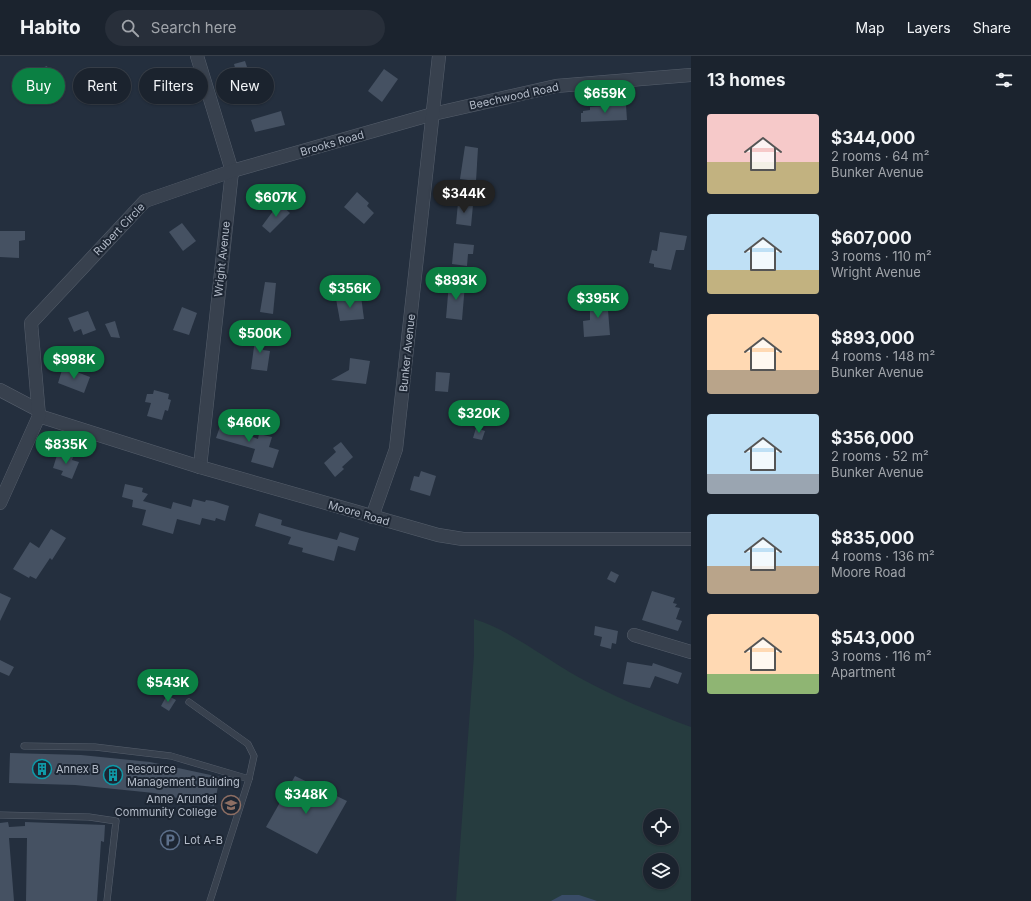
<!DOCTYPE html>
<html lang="en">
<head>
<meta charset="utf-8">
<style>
  body { margin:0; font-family:Inter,sans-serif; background:#282f3a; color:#f1f3f6; height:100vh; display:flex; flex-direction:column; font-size:15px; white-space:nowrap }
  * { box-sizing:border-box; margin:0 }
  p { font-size:13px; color:#a0a4aa }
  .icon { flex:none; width:22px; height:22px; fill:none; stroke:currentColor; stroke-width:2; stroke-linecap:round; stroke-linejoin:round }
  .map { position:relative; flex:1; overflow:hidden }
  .panel { display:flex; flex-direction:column; background:#1b232e; width:340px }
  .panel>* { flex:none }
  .banner { position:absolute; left:12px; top:12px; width:380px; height:36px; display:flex; gap:8px }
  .buttons { position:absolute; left:643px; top:753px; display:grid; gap:8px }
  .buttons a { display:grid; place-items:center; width:36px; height:36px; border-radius:50%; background:#1b232e; box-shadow:0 1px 3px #0004,0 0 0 1px #39404a; font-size:20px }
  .price { position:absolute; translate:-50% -34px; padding:0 9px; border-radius:14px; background:#0b8043; color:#fff; font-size:13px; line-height:26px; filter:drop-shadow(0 1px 2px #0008) }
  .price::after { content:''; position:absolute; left:50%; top:24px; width:12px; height:9px; margin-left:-6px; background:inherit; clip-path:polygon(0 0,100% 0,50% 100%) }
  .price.current { background:#222; color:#fff }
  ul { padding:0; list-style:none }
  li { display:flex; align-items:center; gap:12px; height:100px; padding:0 16px }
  li span { display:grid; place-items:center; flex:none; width:112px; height:80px; border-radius:4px; color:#555 }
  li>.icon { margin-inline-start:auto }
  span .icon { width:48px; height:48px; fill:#fffc; stroke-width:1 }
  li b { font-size:17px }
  h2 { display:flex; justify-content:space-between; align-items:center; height:48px; padding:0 16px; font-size:17px }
  .pill { padding:0 14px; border-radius:18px; background:#1b232e; box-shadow:0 1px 3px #0004,0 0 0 1px #39404a; font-size:14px; line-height:36px }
  .pill.current { background:#0b8043; color:#fff }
  header { display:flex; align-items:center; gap:24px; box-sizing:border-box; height:56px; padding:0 20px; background:#1b232e; border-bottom:1px solid #39404a }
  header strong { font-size:19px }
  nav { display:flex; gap:22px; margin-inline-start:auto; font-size:14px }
  .search { width:280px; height:36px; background:#282f3a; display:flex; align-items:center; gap:10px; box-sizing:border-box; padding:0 14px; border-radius:22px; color:#a0a4aa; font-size:15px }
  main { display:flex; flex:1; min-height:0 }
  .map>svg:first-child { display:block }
</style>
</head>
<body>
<header>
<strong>Habito</strong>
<div class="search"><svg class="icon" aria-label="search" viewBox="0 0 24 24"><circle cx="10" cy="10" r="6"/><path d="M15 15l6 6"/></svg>Search here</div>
<nav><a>Map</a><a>Layers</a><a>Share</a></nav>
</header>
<main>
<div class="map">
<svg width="691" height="845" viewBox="0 0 691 845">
  <rect width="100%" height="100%" fill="#242f3e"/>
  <path fill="#263c3f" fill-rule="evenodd" d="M474 563C512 575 544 602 580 622 615 641 653 657 691 671V845H456L474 599ZM650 760H672V782H650ZM650 804H672V826H650Z"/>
  <path fill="#394c67" d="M562 839H579L597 845H551Z"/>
  <g fill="#455162">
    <path d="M245 5 249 17 255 15 259 30 243 35 241 34 234 8Z"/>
    <path d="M47 10 51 21 37 25 41 39 27 43 20 20Z"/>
    <path d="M384 13 398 23 382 46 368 35Z"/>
    <path d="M626 49 627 64 581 66V57H583V55L590 54V51Z"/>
    <path d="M281 55 285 69 255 76 251 64Z"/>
    <path d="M465 90 478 92 476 125 460 123Z"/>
    <path d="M357 136 369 147 367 150 374 157 364 168 344 151Z"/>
    <path d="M279 147 290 157 270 177 262 170Z"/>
    <path d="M458 147 473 149 471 170 456 168Z"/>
    <path d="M182 167 196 185 183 195 169 176Z"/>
    <path d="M0 175H25V184L19 185V202L0 201Z"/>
    <path d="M660 176 687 180 684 194H676L671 214 654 211V208L649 207 652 194 657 195Z"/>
    <path d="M454 187 474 189 473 198H468L467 210 452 208Z"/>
    <path d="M265 226 276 227 273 258 260 256Z"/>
    <path d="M449 227 465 228 462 264 446 262Z"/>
    <path d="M357 240H361L364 263 340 265 336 243Z"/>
    <path d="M607 242 610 279 584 281 583 265 590 264V243Z"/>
    <path d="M182 251 197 257 189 279 173 274Z"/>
    <path d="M88 255 96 274 83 279 81 273 74 276 68 262Z"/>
    <path d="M115 265 120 282 111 281 105 268Z"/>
    <path d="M256 276 265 277 263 294 270 295 267 315 251 313Z"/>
    <path d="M350 302 370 305 366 328 331 324 349 314Z"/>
    <path d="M69 313 90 321 84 337 58 327 62 314 68 316Z"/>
    <path d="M436 316 450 317 448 336 435 335Z"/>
    <path d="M154 334 169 338 168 343 171 344 168 355 165 354 162 364 147 360 151 347 145 346 147 338H153Z"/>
    <path d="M224 359 235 362 232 368 235 369 233 374 258 383 259 378 272 381 269 391 279 394 273 412 251 406 255 393 216 382Z"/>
    <path d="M476 372 485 375 482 384 473 382Z"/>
    <path d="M341 386 353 401 342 411 344 413 335 421 324 407 336 396 333 392Z"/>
    <path d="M58 396 73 401 72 404 79 406 72 423 61 419 63 415 53 412Z"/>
    <path d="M421 415 436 420 430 440 410 434 414 420 419 421Z"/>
    <path d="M125 428 143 432 142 436 148 438 143 445 171 453 173 446 191 451 193 443 205 446 206 444 213 445 229 450 225 465 216 462 215 465 202 462 200 469 177 463 173 478 142 469 146 454 132 451 133 444 122 441Z"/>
    <path d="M259 457 282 464 281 469 302 475 337 484 340 476 359 482 355 495 338 490 334 505 302 496 303 492 288 488 291 481 255 470Z"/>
    <path d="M51 473 66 482 52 504 50 502 36 523 30 520 29 522 13 513 30 486 39 492Z"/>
    <path d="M611 515 619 519 615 527 607 523Z"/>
    <path d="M652 535 675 542 673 547 677 548 675 551 680 552 676 563 682 565 678 575 642 564Z"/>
    <path d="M0 537 11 542 0 565Z"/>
    <path d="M595 570 618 575 616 588 612 587 611 593 600 590 602 581 594 579Z"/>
    <path d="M0 604 14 611 9 620 0 616Z"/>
    <path d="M627 606 652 610 653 607 682 617 678 628 655 620 650 632 623 628Z"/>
    <path d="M167 639 176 644 169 655 161 650Z"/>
    <path d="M10 697 81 699 150 706 220 721 214 750 154 737 75 729 9 727Z"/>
    <path d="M295 720 347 745 317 798 266 771Z"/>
    <path d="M8 766 9 771 25 770V766L105 769 104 786 101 785 97 845H26L27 782H9L14 845H0V767Z"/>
  </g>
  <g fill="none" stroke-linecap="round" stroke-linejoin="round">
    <defs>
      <g id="lane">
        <path d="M189 646 248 688 254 700 249 723"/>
        <path d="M24 690 95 691 171 700 249 723 210 845"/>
        <path d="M0 759 89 761 116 765 107 845"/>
      </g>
      <g id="street">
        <path d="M197 0 232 115 200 411"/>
        <path d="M0 334 38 354"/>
        <path d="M39 360 200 411 438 479 463 483H691"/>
        <path d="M0 447 39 360 31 267 145 145 232 115 433 58 556 30 691 19"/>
        <path d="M372 461 396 393 439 0"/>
        <path d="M634 579 691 596"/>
      </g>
    </defs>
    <use href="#lane" stroke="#565f6c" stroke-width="7"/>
    <use href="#street" stroke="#565f6c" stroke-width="14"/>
    <use href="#lane" stroke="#38414e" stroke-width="6"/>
    <use href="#street" stroke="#38414e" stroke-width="13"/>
  </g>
  <defs>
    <symbol id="building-ring" viewBox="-11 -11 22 22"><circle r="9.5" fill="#1d2633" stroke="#0f9aa8" stroke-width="1.5"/><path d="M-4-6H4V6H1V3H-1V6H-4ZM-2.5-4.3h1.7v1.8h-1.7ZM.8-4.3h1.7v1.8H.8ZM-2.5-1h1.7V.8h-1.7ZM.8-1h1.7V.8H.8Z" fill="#0f9aa8"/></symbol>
    <symbol id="university-ring" viewBox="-11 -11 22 22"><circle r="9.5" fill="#1d2633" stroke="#8d6e63" stroke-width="1.5"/><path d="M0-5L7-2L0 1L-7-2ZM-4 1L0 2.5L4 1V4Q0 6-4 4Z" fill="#8d6e63"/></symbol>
    <symbol id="parking-ring" viewBox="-11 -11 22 22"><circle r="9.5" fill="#1d2633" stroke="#5c6f8a" stroke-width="1.5"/><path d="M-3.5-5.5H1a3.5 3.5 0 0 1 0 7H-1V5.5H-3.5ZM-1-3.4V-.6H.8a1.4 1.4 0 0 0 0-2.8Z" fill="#5c6f8a"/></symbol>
  </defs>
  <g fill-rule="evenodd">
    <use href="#building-ring" x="31" y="702" width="22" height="22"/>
    <use href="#building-ring" x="102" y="708" width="22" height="22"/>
    <use href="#university-ring" x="220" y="738" width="22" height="22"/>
    <use href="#parking-ring" x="159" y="773" width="22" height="22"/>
  </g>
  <g text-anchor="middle" stroke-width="4" stroke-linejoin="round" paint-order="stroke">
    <g font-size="11" fill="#b4bcc9" stroke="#1d2633">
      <text transform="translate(514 40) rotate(-12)" y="4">Beechwood Road</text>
      <text transform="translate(332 87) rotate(-16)" y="4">Brooks Road</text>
      <text transform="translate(119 173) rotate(-46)" y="4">Rubert Circle</text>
      <text transform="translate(222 203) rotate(-84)" y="4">Wright Avenue</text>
      <text transform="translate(407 297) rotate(-84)" y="4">Bunker Avenue</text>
      <text transform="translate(359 457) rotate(16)" y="4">Moore Road</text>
    </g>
    <g font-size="11" fill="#b4bcc9" stroke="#1d2633" text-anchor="start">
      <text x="56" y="717">Annex B</text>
      <text x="127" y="717">Resource<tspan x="127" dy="13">Management Building</tspan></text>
      <text x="217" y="747" text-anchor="end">Anne Arundel<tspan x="217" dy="13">Community College</tspan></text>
      <text x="184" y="788">Lot A-B</text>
    </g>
  </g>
</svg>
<div class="buttons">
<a><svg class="icon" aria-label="locate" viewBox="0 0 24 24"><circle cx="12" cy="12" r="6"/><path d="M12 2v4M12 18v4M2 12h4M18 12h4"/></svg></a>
<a><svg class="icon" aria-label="layers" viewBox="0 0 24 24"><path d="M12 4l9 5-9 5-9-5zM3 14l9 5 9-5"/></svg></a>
</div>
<b class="price" style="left:605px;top:58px">$659K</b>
<b class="price current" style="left:464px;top:158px">$344K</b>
<b class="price" style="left:276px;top:162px">$607K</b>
<b class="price" style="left:456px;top:245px">$893K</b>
<b class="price" style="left:350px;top:253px">$356K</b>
<b class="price" style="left:598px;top:263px">$395K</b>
<b class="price" style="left:260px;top:298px">$500K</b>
<b class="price" style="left:74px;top:324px">$998K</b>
<b class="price" style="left:479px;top:378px">$320K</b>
<b class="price" style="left:249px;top:387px">$460K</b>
<b class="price" style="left:66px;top:409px">$835K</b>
<b class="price" style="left:168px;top:647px">$543K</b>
<b class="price" style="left:306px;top:759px">$348K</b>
<div class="banner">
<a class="pill current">Buy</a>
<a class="pill">Rent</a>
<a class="pill">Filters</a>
<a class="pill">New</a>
</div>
</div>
<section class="panel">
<h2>13 homes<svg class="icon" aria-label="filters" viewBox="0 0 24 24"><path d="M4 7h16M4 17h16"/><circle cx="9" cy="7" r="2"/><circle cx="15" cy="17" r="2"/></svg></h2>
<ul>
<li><span style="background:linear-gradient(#f6c9c9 60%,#c2b280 0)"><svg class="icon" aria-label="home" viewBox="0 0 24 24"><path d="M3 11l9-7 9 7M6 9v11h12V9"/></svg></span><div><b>$344,000</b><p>2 rooms · 64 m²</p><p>Bunker Avenue</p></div></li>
<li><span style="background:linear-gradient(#bfe0f5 70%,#c2b280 0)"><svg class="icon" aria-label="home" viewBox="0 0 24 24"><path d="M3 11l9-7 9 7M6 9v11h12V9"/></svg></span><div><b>$607,000</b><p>3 rooms · 110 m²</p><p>Wright Avenue</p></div></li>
<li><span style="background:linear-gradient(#ffd9b3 70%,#b9a48a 0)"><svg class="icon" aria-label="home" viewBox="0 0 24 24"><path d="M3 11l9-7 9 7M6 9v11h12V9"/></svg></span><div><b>$893,000</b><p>4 rooms · 148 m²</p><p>Bunker Avenue</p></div></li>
<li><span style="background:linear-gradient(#bfe0f5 75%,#9aa5b1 0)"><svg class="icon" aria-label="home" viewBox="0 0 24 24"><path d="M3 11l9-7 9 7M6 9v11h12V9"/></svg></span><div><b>$356,000</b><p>2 rooms · 52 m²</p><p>Bunker Avenue</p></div></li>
<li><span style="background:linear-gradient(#bfe0f5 65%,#b9a48a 0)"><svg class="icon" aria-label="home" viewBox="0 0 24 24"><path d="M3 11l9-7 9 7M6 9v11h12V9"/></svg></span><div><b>$835,000</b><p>4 rooms · 136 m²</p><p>Moore Road</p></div></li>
<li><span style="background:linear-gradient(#ffd9b3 75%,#8fb573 0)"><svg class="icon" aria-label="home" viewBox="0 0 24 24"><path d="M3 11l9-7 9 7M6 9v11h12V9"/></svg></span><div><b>$543,000</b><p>3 rooms · 116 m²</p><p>Apartment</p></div></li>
</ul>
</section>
</main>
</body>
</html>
